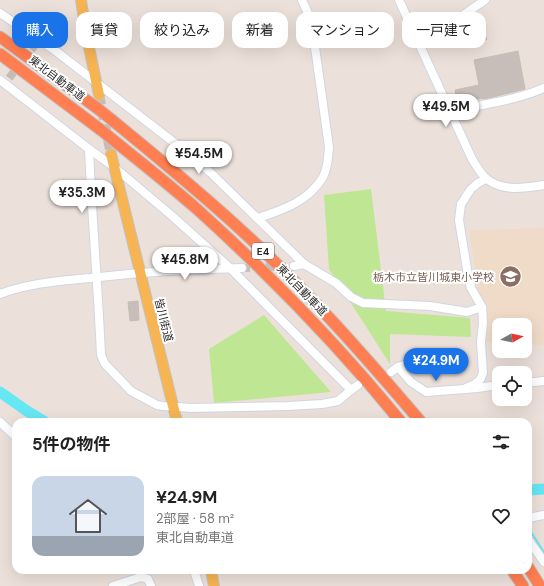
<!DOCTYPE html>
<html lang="ja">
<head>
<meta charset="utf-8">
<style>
  body { margin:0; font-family:"DM Sans","Noto Sans JP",sans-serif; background:#f6f6f6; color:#222; height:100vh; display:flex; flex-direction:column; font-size:15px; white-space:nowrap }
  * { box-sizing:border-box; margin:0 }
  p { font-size:13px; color:#767676 }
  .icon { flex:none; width:22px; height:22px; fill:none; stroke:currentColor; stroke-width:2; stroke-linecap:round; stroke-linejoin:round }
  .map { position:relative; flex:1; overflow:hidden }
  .panel { position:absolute; left:12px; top:418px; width:520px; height:156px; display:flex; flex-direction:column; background:#fff; border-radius:12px; box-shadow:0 4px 16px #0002 }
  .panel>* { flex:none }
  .guide { position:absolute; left:12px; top:12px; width:520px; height:36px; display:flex; gap:8px }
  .needle { width:26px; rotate:82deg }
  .buttons { position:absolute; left:492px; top:318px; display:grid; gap:8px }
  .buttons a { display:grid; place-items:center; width:40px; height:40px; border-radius:8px; background:#fff; box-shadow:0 4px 16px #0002; font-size:20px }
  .price { position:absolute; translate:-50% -34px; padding:0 9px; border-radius:14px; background:#fff; color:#222; font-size:13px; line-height:26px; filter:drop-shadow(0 1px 2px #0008) }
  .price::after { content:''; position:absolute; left:50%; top:24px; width:12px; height:9px; margin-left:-6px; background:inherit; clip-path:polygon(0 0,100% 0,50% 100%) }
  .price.active { background:#1a73e8; color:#fff }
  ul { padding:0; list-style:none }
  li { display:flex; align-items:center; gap:12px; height:100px; padding:0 20px }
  li span { display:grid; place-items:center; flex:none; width:112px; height:80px; border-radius:12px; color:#555 }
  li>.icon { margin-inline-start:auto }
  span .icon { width:48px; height:48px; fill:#fffc; stroke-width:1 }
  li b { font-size:17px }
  h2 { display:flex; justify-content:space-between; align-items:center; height:48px; padding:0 20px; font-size:17px }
  .tag { padding:0 14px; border-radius:12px; background:#fff; box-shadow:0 4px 16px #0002; font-size:14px; line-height:36px }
  .tag.active { background:#1a73e8; color:#fff }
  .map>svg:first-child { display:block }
</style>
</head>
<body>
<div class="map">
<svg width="544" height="586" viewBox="0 0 544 586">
  <rect width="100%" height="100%" fill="#ece1da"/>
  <path fill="#efdbc8" d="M544 228V345L525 344V325H499V343L481 342 483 323 469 230Z"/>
  <g fill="#bee693">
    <path d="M371 189 386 311 470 318 471 337 390 334V364L329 269 324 195Z"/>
    <path d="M264 315 331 392 214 403 209 349Z"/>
  </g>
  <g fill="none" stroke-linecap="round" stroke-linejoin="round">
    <path stroke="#66e7f4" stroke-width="2" d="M529 529 544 552"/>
    <g stroke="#66e7f4" stroke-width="11">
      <path d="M0 392 27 411 45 422"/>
      <path d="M528 490 544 489"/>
    </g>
  </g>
  <g fill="#c7beb9" stroke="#c7bdb3">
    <path d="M475 19 487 39 480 44 467 24Z"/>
    <path d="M518 51 525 89 485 99H482V98L457 103 455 90 479 85 474 60Z"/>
    <path d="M138 301 139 320 130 321 128 302Z"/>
  </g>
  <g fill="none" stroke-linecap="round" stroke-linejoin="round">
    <g stroke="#c5bcb7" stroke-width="8" stroke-dasharray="8 4" stroke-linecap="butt">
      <path d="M9 78 35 45"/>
      <path d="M242 268 294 266"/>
    </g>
    <path stroke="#c5bcb7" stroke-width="10" stroke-dasharray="10 5" stroke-linecap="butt" d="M99 95 111 154"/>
    <defs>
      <g id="minor">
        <path d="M399 0 472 159C476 165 481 175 487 179 503 192 525 188 544 185"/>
        <path d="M0 13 57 52 181 148 211 173 304 264 336 283 351 297 363 303 430 306 467 312 482 307"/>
        <path d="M420 45 485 0"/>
        <path d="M0 80 89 149 114 167 171 215 230 268 351 390 358 385"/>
        <path d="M450 112C481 104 515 101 544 88"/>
        <path d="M89 149C92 218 98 287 101 355L105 364 131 391 157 405 163 406 192 408 288 406 322 404 338 401 351 390"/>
        <path d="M258 218C283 210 309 201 323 177 328 168 328 157 329 147L313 33 311 20 302 0"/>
        <path d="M294 266 304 264"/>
        <path d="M0 294C29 283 59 281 90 278 140 272 191 269 242 268"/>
        <path d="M398 367 413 362"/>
        <path d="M391 372 398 367 411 382 426 392 477 388 499 385"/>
        <path d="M525 383 544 381"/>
        <path d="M464 389 473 385 480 380 483 373 481 342 483 323 482 307 471 288 468 275 459 220 461 204 471 189 478 183 486 179"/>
        <path d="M0 422 16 437"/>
        <path d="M528 518 544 515"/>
        <path d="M528 539 544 562"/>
        <path d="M194 570 199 586"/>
        <path d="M113 586 141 577 148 579 151 586"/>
      </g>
      <g id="major">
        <path d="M81 0 86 33 99 95"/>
        <path d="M111 154 177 422"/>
        <path d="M211 570 214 586"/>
      </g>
      <g id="highway">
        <path d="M0 37 97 108"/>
        <path d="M0 54 101 130"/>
        <path d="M112 120C156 156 200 192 241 230 306 289 364 355 421 422"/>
        <path d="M117 143C144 165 172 187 198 210 271 276 339 346 401 422"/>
        <path d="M528 567 540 586"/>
        <path d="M512 570 523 586"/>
      </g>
    </defs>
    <use href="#minor" stroke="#cfd6e3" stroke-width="10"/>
    <use href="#major" stroke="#c3c3c3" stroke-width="12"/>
    <use href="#highway" stroke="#c3c3c3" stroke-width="13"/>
    <use href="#minor" stroke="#fff" stroke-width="8"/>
    <use href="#major" stroke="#f7b453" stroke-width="10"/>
    <use href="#highway" stroke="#ff7e52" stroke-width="11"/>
    <defs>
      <g id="highway-bridge">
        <path d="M97 108 112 120"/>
        <path d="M101 130 117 143"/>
      </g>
    </defs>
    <use href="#highway-bridge" stroke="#c3c3c3" stroke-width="13" stroke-linecap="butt"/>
    <use href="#highway-bridge" stroke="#ff7e52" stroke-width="11"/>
  </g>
  <defs>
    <symbol id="school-disc" viewBox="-11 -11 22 22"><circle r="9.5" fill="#8d6e63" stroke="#fff"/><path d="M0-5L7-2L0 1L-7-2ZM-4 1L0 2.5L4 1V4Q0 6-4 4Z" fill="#fff"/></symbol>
  </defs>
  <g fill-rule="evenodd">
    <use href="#school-disc" x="498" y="264" width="25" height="25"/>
  </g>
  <g text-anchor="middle" stroke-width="4" stroke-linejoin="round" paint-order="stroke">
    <rect fill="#fff" stroke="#696969" stroke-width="1" x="252" y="243" width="22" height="16" rx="3"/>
    <g font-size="10" font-weight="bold" fill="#292929">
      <text x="263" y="255">E4</text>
    </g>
    <g font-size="11" fill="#292929" stroke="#fff">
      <text transform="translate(57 78) rotate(37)" y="4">東北自動車道</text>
      <text transform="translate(302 290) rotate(46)" y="4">東北自動車道</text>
      <text transform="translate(164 320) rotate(76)" y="4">皆川街道</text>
    </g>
    <g font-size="11" fill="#785e54" stroke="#fff" text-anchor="end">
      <text x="494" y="281">栃木市立皆川城東小学校</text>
    </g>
  </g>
</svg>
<div class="buttons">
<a><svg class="needle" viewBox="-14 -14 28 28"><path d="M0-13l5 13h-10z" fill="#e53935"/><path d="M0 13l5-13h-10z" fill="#767676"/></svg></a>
<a><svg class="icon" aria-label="locate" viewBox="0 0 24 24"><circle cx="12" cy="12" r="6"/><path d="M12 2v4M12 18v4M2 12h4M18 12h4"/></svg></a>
</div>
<b class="price" style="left:446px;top:128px">¥49.5M</b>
<b class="price" style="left:199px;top:175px">¥54.5M</b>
<b class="price" style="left:82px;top:214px">¥35.3M</b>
<b class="price" style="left:185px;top:281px">¥45.8M</b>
<b class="price active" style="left:436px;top:382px">¥24.9M</b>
<div class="guide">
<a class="tag active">購入</a>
<a class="tag">賃貸</a>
<a class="tag">絞り込み</a>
<a class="tag">新着</a>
<a class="tag">マンション</a>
<a class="tag">一戸建て</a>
</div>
<section class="panel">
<h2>5件の物件<svg class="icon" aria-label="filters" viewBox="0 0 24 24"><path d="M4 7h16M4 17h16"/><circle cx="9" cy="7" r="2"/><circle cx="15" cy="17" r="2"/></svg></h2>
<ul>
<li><span style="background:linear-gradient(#c9d6e8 75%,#9aa5b1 0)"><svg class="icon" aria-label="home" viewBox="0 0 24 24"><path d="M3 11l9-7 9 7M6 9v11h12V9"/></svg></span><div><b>¥24.9M</b><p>2部屋 · 58 m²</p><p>東北自動車道</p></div><svg class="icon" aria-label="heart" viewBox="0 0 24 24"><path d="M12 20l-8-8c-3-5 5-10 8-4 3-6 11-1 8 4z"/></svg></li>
</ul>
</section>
</div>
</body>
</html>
